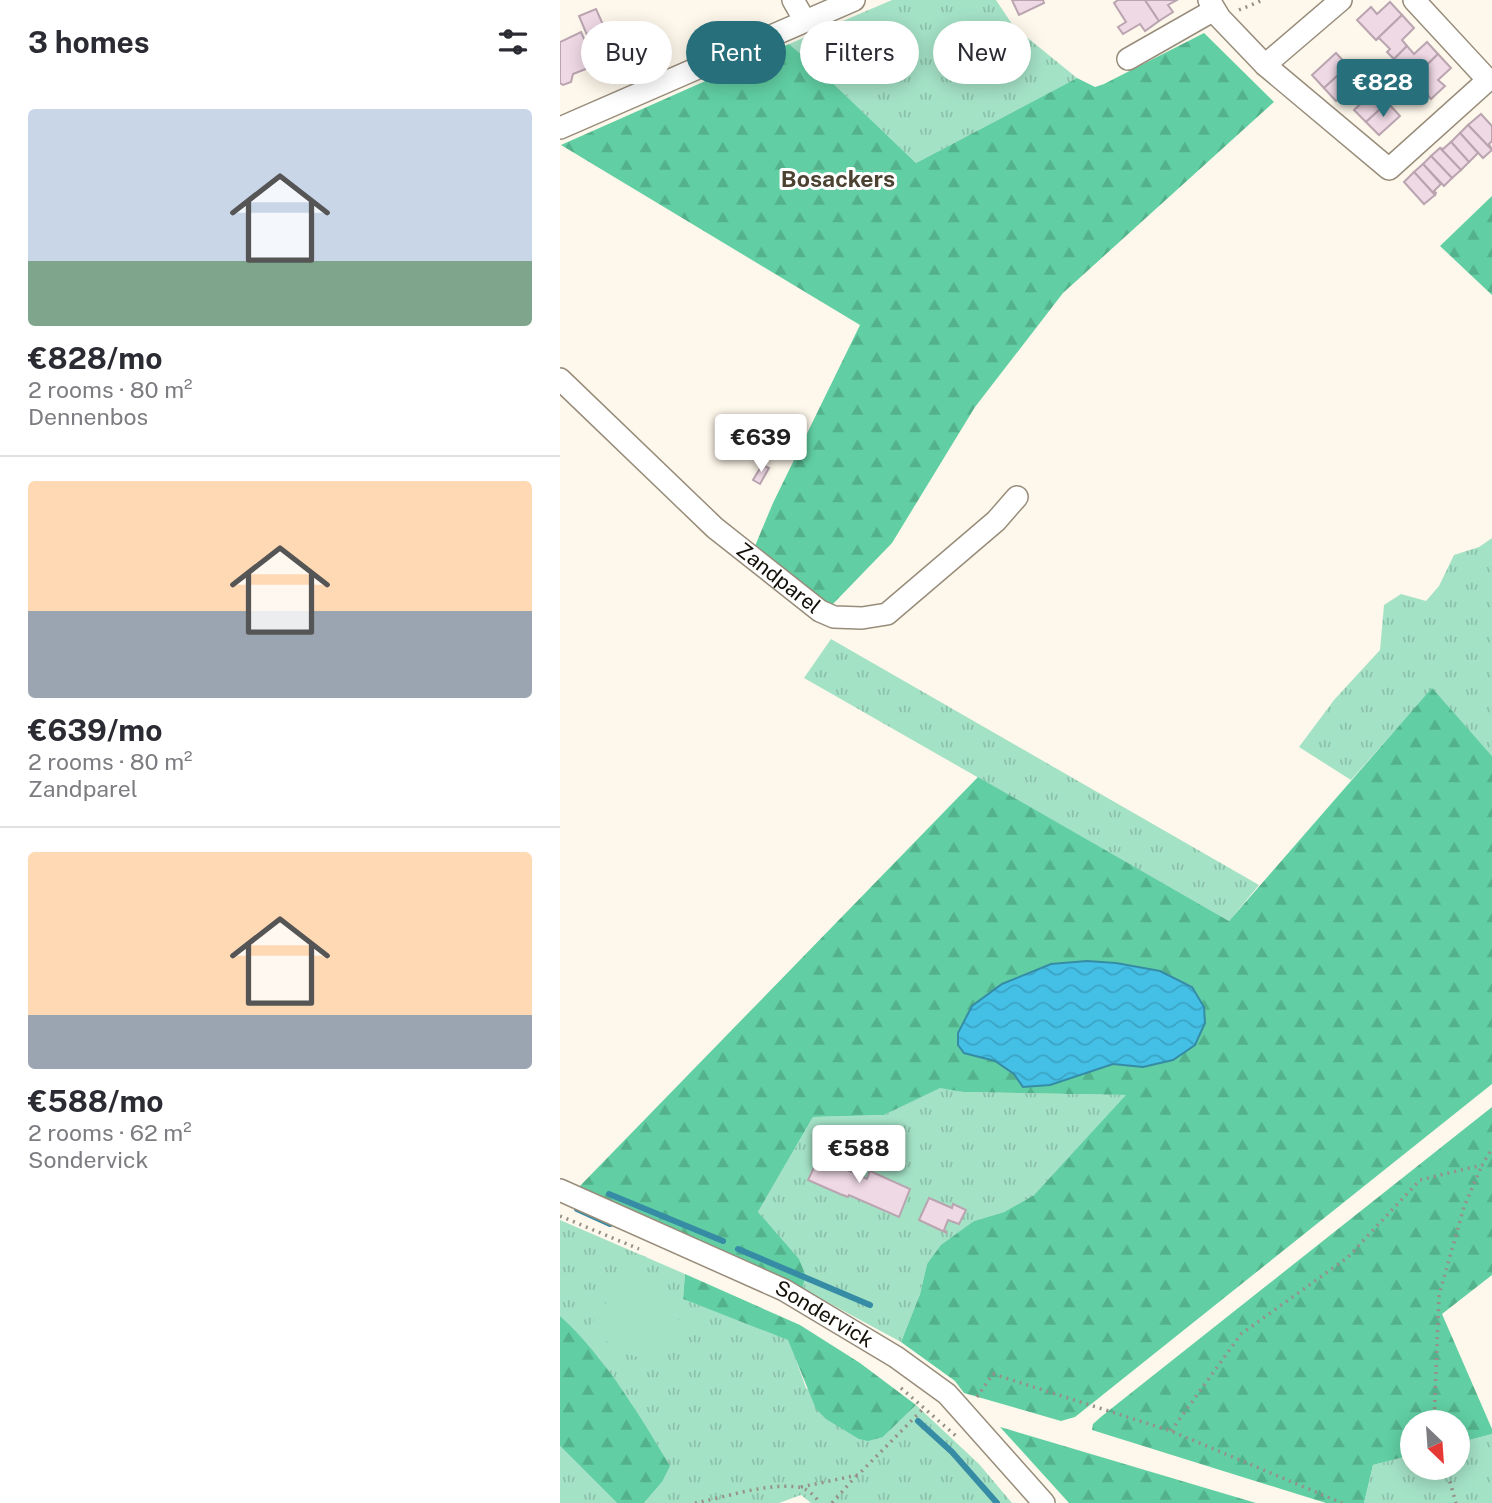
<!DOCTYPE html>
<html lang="en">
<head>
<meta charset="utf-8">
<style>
  body { margin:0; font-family:"Public Sans",sans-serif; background:#f7f7f7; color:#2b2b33; height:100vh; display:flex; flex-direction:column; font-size:26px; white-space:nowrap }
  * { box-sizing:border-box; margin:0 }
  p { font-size:23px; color:#7c7c81 }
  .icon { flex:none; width:38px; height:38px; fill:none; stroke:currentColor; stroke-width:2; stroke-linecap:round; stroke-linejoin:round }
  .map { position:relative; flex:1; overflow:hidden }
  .side { display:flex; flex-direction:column; background:#fff; width:560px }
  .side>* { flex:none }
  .hud { position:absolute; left:21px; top:21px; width:665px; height:63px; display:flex; gap:14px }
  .needle { width:46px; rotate:155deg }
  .buttons { position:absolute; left:840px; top:1410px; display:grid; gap:14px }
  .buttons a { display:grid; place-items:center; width:70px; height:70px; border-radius:50%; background:#fff; box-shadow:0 4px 18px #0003; font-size:35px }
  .price { position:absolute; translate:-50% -60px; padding:0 16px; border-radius:7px; background:#fff; color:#222; font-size:23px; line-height:46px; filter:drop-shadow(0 2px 4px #0008) }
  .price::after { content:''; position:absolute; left:50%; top:42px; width:21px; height:16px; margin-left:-10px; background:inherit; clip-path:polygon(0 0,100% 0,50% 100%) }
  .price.active { background:#276f7b; color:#fff }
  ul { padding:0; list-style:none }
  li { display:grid; align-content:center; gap:14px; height:371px; padding:0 28px }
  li+li { border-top:2px solid #e1e1e2 }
  li span { display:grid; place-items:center; height:217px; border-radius:7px; color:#555 }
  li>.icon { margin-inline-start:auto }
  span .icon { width:126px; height:126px; fill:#fffc; stroke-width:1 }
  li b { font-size:30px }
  h2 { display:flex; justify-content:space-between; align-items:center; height:84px; padding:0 28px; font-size:30px }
  .pill { padding:0 24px; border-radius:32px; background:#fff; box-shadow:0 4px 18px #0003; font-size:24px; line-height:63px }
  .pill.active { background:#276f7b; color:#fff }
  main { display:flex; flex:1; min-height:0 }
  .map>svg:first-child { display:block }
</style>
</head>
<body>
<main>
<section class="side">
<h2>3 homes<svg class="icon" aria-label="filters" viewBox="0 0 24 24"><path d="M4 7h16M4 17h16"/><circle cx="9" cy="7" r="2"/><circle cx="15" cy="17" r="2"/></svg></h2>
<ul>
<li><span style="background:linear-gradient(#c9d6e8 70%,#7fa58c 0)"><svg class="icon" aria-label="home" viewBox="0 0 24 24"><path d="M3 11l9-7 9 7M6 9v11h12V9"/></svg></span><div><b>€828/mo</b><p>2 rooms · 80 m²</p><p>Dennenbos</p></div></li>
<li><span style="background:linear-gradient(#ffd9b3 60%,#9aa5b1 0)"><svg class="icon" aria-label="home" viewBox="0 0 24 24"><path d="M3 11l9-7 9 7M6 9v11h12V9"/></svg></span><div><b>€639/mo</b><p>2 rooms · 80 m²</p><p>Zandparel</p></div></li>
<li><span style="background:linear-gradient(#ffd9b3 75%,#9aa5b1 0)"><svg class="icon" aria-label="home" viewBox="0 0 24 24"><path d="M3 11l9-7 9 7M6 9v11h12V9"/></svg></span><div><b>€588/mo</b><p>2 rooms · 62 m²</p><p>Sondervick</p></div></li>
</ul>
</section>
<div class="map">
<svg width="932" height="1503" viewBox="0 0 932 1503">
  <defs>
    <pattern id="grass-tufts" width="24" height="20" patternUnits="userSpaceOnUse" patternTransform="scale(1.75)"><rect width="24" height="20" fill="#a4e2c6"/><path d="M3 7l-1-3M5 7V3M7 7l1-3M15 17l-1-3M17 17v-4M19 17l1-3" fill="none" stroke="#8cc1a9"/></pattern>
    <pattern id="forest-firs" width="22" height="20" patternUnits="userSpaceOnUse" patternTransform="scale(1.75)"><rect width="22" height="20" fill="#61cfa3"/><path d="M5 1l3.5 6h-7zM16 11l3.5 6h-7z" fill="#53b18b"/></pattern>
    <pattern id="water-waves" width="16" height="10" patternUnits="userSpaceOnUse" patternTransform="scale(1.75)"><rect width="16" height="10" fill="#44c0e7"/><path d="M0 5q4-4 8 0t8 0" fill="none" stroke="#3ba4c5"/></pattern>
  </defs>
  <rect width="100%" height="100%" fill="#fef7eb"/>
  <g fill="url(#grass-tufts)">
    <path d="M332 0H436L454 27 517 78 356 163 256 67 229 44Z"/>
    <path d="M932 538V756L872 689 791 780 739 747 774 700 820 650 824 605 841 594 866 601 879 586 894 555 919 547Z"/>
    <path d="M271 639 699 885 669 921 244 678Z"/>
    <path d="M380 1087 403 1092 567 1095 474 1195 444 1212 414 1221 367 1264 360 1294 341 1342 243 1289 245 1274 198 1212 253 1117 324 1115Z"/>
    <path d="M0 1220 125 1274 123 1299 229 1340 246 1388 323 1437 356 1405 419 1464 452 1503H251L241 1495 219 1503H84L102 1482 72 1404 39 1358 0 1316Z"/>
    <path d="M932 1434V1503H804L813 1465 852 1455V1468H898V1443Z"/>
    <path d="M0 1446 57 1503H0Z"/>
  </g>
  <g fill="url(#forest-firs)" fill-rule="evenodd">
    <path d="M644 33 714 102 503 293 415 407 332 543 271 606 197 551 195 546 213 503 300 325 1 145 229 44 256 67 356 163 517 78 535 87 544 84Z"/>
    <path d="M932 196V295L880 246Z"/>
    <path d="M872 688 932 756V1084L515 1417 501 1421 404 1393 395 1381 341 1342 360 1294 367 1264 381 1245 414 1221 444 1212 474 1195 566 1095 403 1092 380 1088 324 1115 253 1117 198 1212 239 1259 245 1274 243 1289 18 1188 418 777 669 921ZM527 961 600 971 632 986 644 1007 583 1067 553 1064 490 1085 454 1074 435 1061 404 1053 442 984 490 964Z"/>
    <path d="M932 1107V1275L882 1314 932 1429V1434L898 1443V1423H852V1455L813 1465 804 1503H766L532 1430 533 1424 542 1416Z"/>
    <path d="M125 1274 240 1325 300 1363 356 1405 323 1437 308 1441 299 1439 266 1419 256 1409 228 1340 123 1299Z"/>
    <path d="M0 1316C46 1358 78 1413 110 1466L102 1482 84 1503H57L0 1446Z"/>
    <path d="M440 1427 696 1503H509Z"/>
  </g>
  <path fill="#a4e2c6" d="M78 1254 87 1257 83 1263 88 1267 77 1284 102 1300 97 1308 123 1322 100 1365 66 1353 28 1330Z"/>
  <path fill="url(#water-waves)" stroke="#368ca5" stroke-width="2" d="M527 961 556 963 600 971 632 987 644 1007 645 1023 635 1045 613 1060 583 1067 553 1064 490 1085 463 1087 454 1074 435 1061 404 1053 398 1045V1033L412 1006 442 984 491 964Z"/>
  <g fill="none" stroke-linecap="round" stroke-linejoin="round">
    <g stroke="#368ca5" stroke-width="6">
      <path d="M49 1194 163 1241"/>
      <path d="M17 1209 50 1224"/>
      <path d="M178 1249 310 1305"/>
      <path d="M358 1421 392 1452 437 1503"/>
    </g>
  </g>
  <g fill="#efd9e5" stroke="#b9a4b0" stroke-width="2">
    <path d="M452 0H483L484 3 459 15Z"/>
    <path d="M558 0H585L599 21 585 31 580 24 563 34 558 27 566 22 554 3Z"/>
    <path d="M585 0H617L608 5 613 12 599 21Z"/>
    <path d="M830 2 842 15 816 40 797 20 811 7 817 14Z"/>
    <path d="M36 9 44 27 27 35 19 16Z"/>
    <path d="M842 15 854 28 842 40 847 46 834 59 827 52 830 49 819 38 816 40Z"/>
    <path d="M21 32 36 65 13 74 11 82 3 85 0 83V42Z"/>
    <path d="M867 42 878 54 857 74 846 62 841 67 834 59 847 46 854 54Z"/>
    <path d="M776 53 788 66 764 88 752 75Z"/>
    <path d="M878 54 891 68 878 80 885 86 871 99 864 91 867 89 855 77Z"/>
    <path d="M788 66 799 78 805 72 812 79 814 78 795 95 789 89 776 101 764 88Z"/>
    <path d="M814 78 821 86 819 88 830 100 806 122 794 110 807 98 801 91 795 95Z"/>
    <path d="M830 100 828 103 840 116 819 135 806 122Z"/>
    <path d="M921 114 932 126V141L929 144 932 150 908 125Z"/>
    <path d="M908 125 932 150 923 158 900 133Z"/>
    <path d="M900 133 918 153 909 162 891 142Z"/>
    <path d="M891 142 909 162 901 170 880 148 883 149Z"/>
    <path d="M880 148 901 170 892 178 871 156Z"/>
    <path d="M871 156 892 178 884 186 863 164Z"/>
    <path d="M863 164 881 184 874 191 876 193 875 195 854 172Z"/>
    <path d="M854 172 875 195 864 204 844 182Z"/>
    <path d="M202 465 209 468 200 484 193 480Z"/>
    <path d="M262 1151 284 1160 281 1167 307 1179 310 1171 350 1189 339 1217 289 1195 288 1197 280 1194 248 1180Z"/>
    <path d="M369 1198 392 1208 393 1204 406 1210 399 1224 388 1220 384 1230 387 1233 359 1220Z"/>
  </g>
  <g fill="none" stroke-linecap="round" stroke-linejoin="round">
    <defs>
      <g id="minor">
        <path d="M233 0 245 21"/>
        <path d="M649 0 660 18 705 65 829 169 928 80 854 0"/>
        <path d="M568 59 654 10"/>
        <path d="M705 65 781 0"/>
        <path d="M0 128 294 0"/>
        <path id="s1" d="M0 379 155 528 260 611 274 617 302 618 327 614 436 521 457 497"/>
        <path id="s2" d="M0 1190 224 1290 336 1357 387 1394 484 1503"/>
      </g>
    </defs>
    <use href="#minor" stroke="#988d7b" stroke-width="24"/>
    <g stroke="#969086" stroke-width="3.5" stroke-dasharray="2 5" stroke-linecap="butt">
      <path d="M679 10 703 0"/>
      <path d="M0 1216 79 1249"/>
      <path d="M341 1388 396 1436"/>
      <path d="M417 1397 433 1374 611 1431 782 1503"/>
      <path d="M874 1423 879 1295 904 1207 922 1165"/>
      <path d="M611 1431 681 1334 787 1258 860 1180 922 1165 932 1149"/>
      <path d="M886 1468 896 1503"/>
      <path d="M241 1487 298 1475 364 1408"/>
      <path d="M135 1503C167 1497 205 1483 238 1487 247 1488 255 1496 260 1503"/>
      <path d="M272 1503 296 1476"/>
    </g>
    <use href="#minor" stroke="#fff" stroke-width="21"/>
  </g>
  <g text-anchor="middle" stroke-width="6" stroke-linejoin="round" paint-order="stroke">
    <g font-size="21" fill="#15110a" stroke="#fff">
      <text dy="7" stroke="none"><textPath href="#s1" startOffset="296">Zandparel</textPath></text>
      <text dy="7" stroke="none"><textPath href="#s2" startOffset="292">Sondervick</textPath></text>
    </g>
    <g font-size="23" font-weight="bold" fill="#4b4232" stroke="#fff">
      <text x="278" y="187">Bosackers</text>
    </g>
  </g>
</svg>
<div class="buttons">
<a><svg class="needle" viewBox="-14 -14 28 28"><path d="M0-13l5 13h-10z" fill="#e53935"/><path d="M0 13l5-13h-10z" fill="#7c7c81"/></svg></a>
</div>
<b class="price active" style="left:823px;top:119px">€828</b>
<b class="price" style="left:201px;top:474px">€639</b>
<b class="price" style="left:299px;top:1185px">€588</b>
<div class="hud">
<a class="pill">Buy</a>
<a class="pill active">Rent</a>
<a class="pill">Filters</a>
<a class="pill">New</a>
</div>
</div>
</main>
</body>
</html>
